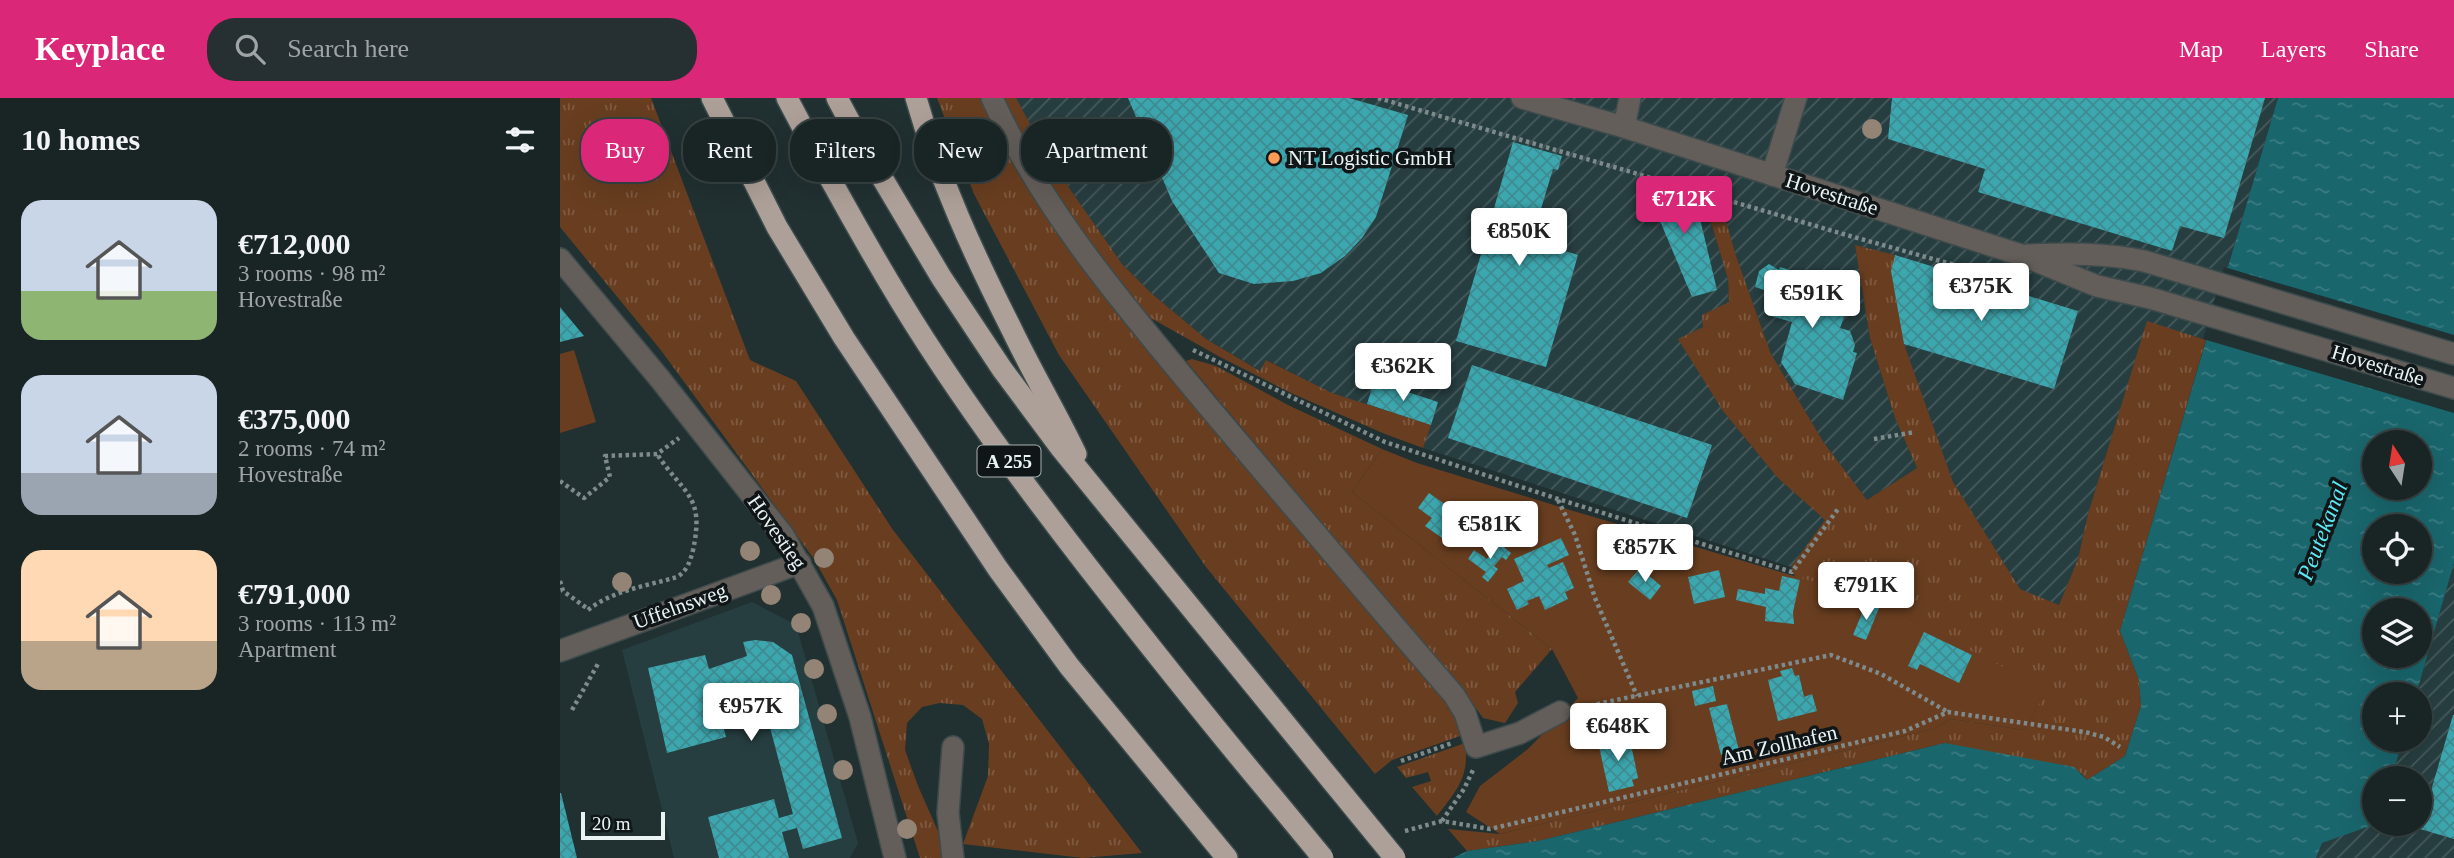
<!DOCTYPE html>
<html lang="en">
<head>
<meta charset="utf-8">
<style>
  body { margin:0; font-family:Georgia,serif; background:#263032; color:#f1f3f6; height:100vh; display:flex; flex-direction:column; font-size:26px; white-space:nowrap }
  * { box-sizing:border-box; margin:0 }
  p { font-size:23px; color:#9fa4a7 }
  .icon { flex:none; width:38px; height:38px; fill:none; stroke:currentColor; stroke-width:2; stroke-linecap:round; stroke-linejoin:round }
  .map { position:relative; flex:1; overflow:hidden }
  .side { display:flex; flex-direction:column; background:#192425; width:560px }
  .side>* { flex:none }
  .guide { position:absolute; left:21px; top:21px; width:665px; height:63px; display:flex; gap:14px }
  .needle { width:46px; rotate:348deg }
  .tools { position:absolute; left:1802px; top:332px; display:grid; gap:14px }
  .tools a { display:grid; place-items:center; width:70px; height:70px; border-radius:50%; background:#192425; box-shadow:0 7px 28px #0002,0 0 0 2px #374142; font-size:35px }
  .scale { position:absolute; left:21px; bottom:18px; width:84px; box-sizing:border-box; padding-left:7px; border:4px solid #ebf4f5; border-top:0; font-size:19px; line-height:24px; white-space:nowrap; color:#ebf4f5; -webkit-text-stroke:5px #101617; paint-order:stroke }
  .price { position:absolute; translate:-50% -60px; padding:0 16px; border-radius:7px; background:#fff; color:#222; font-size:23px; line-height:46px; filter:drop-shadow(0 2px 4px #0008) }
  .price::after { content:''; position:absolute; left:50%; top:42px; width:21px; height:16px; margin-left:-10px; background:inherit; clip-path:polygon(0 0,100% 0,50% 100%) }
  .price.on { background:#db2777; color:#fff }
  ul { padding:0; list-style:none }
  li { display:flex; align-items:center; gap:21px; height:175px; padding:0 21px }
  li span { display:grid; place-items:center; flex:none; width:196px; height:140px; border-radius:21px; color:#555 }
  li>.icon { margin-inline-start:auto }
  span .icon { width:84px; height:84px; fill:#fffc; stroke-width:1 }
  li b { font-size:30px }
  h2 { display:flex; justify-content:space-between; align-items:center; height:84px; padding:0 21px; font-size:30px }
  .chip { padding:0 24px; border-radius:28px; background:#192425; box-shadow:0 7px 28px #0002,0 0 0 2px #374142; font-size:24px; line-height:63px }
  .chip.on { background:#db2777; color:#fff }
  header { display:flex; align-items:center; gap:42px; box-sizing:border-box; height:98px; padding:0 35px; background:#db2777; color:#fff }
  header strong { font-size:33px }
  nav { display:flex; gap:38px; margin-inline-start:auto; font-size:24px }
  .search { width:490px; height:63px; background:#263032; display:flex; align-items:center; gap:18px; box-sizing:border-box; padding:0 24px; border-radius:28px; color:#9fa4a7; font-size:26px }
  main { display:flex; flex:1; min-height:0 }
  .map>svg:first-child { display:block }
</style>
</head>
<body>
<header>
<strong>Keyplace</strong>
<div class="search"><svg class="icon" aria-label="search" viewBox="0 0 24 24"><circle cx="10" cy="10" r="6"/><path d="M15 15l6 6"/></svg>Search here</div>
<nav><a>Map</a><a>Layers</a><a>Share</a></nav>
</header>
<main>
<section class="side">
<h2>10 homes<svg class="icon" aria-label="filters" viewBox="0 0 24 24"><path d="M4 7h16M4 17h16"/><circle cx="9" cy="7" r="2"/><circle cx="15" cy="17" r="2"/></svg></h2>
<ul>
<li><span style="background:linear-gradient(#c9d6e8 65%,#8fb573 0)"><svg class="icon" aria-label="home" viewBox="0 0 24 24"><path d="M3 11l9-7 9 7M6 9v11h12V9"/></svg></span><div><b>€712,000</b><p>3 rooms · 98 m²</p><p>Hovestraße</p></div></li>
<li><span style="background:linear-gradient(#c9d6e8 70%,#9aa5b1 0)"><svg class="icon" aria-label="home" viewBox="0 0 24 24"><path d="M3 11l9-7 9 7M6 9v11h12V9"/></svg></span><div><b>€375,000</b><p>2 rooms · 74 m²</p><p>Hovestraße</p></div></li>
<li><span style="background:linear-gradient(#ffd9b3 65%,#b9a48a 0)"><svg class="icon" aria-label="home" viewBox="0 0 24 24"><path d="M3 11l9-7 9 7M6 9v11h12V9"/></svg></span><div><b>€791,000</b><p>3 rooms · 113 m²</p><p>Apartment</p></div></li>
</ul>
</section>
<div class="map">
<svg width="1894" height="760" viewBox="0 0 1894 760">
  <defs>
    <pattern id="industrial-furrows" width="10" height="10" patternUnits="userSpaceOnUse" patternTransform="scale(1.75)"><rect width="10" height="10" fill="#273e40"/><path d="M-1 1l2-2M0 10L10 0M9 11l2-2" fill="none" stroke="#465a5c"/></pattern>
    <pattern id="grass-tufts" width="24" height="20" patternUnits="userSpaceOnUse" patternTransform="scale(1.75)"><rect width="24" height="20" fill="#693e20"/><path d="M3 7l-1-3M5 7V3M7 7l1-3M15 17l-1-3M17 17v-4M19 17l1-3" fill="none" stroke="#7f5a41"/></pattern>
    <pattern id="water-ripples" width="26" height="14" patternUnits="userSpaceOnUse" patternTransform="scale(1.75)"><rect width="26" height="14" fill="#19666c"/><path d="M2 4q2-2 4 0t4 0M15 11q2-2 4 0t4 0" fill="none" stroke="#3b7c82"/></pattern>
    <pattern id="building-cross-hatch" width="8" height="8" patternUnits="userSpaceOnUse" patternTransform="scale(1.75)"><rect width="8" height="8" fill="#3ca7af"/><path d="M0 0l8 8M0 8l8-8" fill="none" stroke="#3f8b91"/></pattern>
  </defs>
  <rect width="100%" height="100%" fill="#213031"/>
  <path fill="#273e40" d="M192 504 236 527 298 745 290 760H114L62 552Z"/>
  <g fill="url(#industrial-furrows)">
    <path d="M456 0H1718L1646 242 1587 224 1528 416 1518 461 1499 507 1460 492 1393 384 1344 246 1335 157 1295 147 1310 240 1335 320 1357 370 1307 402 1264 345 1211 256 1176 158 1161 107 1144 101 1168 181 1169 205 1142 217 1143 229 1119 242 1163 313 1217 379 1265 422 1231 469 863 350 870 327 772 295 707 262 701 273 646 241 591 195 562 166 489 61Z"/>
    <path d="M1894 465V760H1756L1762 745 1816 726H1860V681H1831L1843 642H1860V597H1856Z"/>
  </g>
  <g fill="url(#grass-tufts)">
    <path d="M0 0H91L190 262 236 283 333 432 582 755 523 760 403 746 428 678 429 646 422 621 403 607 380 605 362 609 347 625 345 652 358 688 381 740 383 760H360L277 502 254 461 100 251 0 129Z"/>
    <path d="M377 0H422L449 55 875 589 892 614 903 637 832 662 815 676 646 469 499 257 414 96Z"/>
    <path d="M442 0H456L489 61 562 166 591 195 646 241 700 273 706 262 772 295 871 327 863 350 825 336 731 295 660 259 589 219 511 119 466 46Z"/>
    <path d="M1144 101 1161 106 1176 158 1211 256 1264 345 1307 402 1357 370 1335 320 1310 240 1295 147 1335 157 1344 246 1393 384 1460 491 1499 507 1518 461 1528 416 1587 223 1646 242 1560 533 1579 582 1581 608 1565 658 1527 682 1521 675 1385 645 978 743 907 753 888 731 940 736 1373 631 1391 621 1464 632 1486 593 1309 500 1235 479 1231 469 1265 422 1217 379 1163 313 1118 241 1143 229 1142 217 1169 204 1168 181Z"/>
    <path d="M632 261 656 268 728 307 822 351 792 394 992 551 955 594 958 605 945 625 923 620 908 599 626 263Z"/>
    <path d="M905 645C910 679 896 693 877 718L852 689 871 683 868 674 846 680 837 669Z"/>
  </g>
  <g fill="#693e20">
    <path d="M14 252 36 324 0 335V256Z"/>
    <path d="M822 351 857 365 1010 412 1309 500 1487 592 1464 632 1391 621 1373 631 940 736 906 714 920 688 968 651 1018 600 992 551 792 394Z"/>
  </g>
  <path fill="url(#water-ripples)" fill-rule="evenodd" d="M1718 0H1894V465L1856 597H1815V642H1843L1831 681H1815L1816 726 1762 745 1756 760H893L907 753 978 743 1385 645 1514 669 1527 682 1565 658 1581 608 1579 582 1560 533ZM1815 345H1860V390H1815ZM1815 429H1860V474H1815ZM1815 513H1860V558H1815Z"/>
  <path fill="#213031" d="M1664 169 1894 237V315L1643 241Z"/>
  <g fill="url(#building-cross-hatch)">
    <path d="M568 0H789L848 17 816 119 802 140 785 158 761 175 733 183 694 186 659 175 612 103Z"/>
    <path d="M1332 0H1705L1664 140 1620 128 1612 153 1418 94 1425 71 1328 41Z"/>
    <path d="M953 44 1002 58 998 72 993 71 974 134 994 140 992 149 1018 157 986 269 896 243Z"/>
    <path d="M1083 82 1130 96 1131 102 1136 104 1157 192 1132 199 1095 111 1097 102 1087 99Z"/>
    <path d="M1335 157 1518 213 1494 291 1344 246 1331 173Z"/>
    <path d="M1209 166 1219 172 1220 169 1284 189 1279 212 1286 214 1280 230 1290 233 1295 247 1293 254 1297 255 1283 302 1235 286 1221 264 1232 224 1211 218 1216 196 1195 189 1199 173Z"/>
    <path d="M0 209 24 238 0 244Z"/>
    <path d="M912 267 1152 347 1127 420 888 340Z"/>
    <path d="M814 283 878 304 871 327 807 306Z"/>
    <path d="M869 395 909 423 892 447 865 428 872 420 858 410Z"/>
    <path d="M1001 440 1009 457 987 467 989 470 1003 464 1014 490 1005 494 1008 501 985 512 979 498 967 503 969 506 957 512 947 491 964 483 954 461Z"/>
    <path d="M939 445 951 455 946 462 942 459 934 468 938 471 928 484 922 479 926 474 908 461 914 452 927 461Z"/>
    <path d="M1080 470 1101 488 1090 502 1068 484Z"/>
    <path d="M1159 472 1165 499 1134 506 1128 479Z"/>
    <path d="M1222 478 1240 482 1233 514 1234 526 1205 523 1206 509 1176 502 1178 491 1205 496V490L1219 493Z"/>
    <path d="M1306 505 1319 510 1306 542 1293 537Z"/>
    <path d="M1364 534 1412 557 1399 585 1360 566 1357 572 1348 568Z"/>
    <path d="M195 542 213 544 232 557 282 740 243 751 237 730 222 734 229 760H159L148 719 214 701 219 720 233 716 204 607 161 619 166 639 107 655 88 570 145 557 149 571 187 558 183 544Z"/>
    <path d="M1232 570 1235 578 1239 577 1244 599 1252 596 1257 613 1218 623 1208 582 1222 578 1220 573Z"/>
    <path d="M1153 588 1156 603 1135 608 1132 593Z"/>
    <path d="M1167 606 1179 652 1161 657 1149 610Z"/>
    <path d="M1893 617H1894V741L1860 731Z"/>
    <path d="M1069 637 1078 680 1072 682 1074 688 1049 694 1038 644Z"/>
    <path d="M0 695H1L17 760H0Z"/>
  </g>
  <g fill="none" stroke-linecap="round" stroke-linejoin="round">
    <defs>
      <g id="minor">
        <path d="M432 0C483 114 568 212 647 307 729 404 811 501 894 597L905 615 916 649 960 635 1000 614"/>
        <path d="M962 0 1064 29 1461 157 1537 188 1590 200 1894 290"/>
        <path d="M1064 29 1070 0"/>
        <path d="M1212 77 1236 0"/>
        <path d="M1467 157C1507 155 1545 155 1584 163L1894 256"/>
        <path d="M0 161 100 281 223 437 263 508 300 619 335 760"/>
        <path d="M0 553 240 465"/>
        <path d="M393 649 388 715 393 760"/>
      </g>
      <g id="highway">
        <path d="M152 0 217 129 284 240 438 471 509 568 667 760"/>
        <path d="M227 0C263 69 301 138 341 204 397 296 462 384 528 469 588 546 648 622 711 697"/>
        <path d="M277 0 299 41 381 179 442 271 500 349 772 683"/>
        <path d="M356 0C379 81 414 157 452 232 472 274 496 314 516 356"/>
      </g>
    </defs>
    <use href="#minor" stroke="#3d4b4c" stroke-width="24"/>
    <use href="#highway" stroke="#3d4b4c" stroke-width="24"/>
    <g stroke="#7e8a8b" stroke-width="4.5" stroke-dasharray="3.5 3.5" stroke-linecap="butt">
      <path d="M818 0 1290 138 1460 185"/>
      <path d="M633 252 825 344 998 401 1232 474 1278 411"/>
      <path d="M1314 341 1355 334"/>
      <path d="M0 383 24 400 50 379 45 358 97 356 119 340"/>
      <path d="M998 402 1015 437 1035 500 1077 598"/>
      <path d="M0 483 3 493 28 511"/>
      <path d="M28 512C53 492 87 488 117 479 127 473 130 464 133 452 145 397 124 397 97 356"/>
      <path d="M1023 609 1271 557 1321 576 1388 614"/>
      <path d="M12 612 39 564"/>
      <path d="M841 663 892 645"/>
      <path d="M882 723 904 691 914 670"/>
      <path d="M845 733 882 723 930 731 947 727 1345 633 1388 614 1525 634 1544 639 1560 649"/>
    </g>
    <use href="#minor" stroke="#635e5a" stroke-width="21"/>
    <use href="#highway" stroke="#ada098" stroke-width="21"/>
    <defs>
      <g id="highway-bridge">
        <path d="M772 683 835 760"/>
        <path d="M711 697 763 760"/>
      </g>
    </defs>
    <use href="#highway-bridge" stroke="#3d4b4c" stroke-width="24" stroke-linecap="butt"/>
    <use href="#highway-bridge" stroke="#ada098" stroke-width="21"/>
  </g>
  <g fill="#948476">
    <circle cx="1312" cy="31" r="10"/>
    <circle cx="190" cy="453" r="10"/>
    <circle cx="264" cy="460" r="10"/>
    <circle cx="62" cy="484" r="10"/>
    <circle cx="211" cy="497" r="10"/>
    <circle cx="241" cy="525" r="10"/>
    <circle cx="254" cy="571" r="10"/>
    <circle cx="267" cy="616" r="10"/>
    <circle cx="283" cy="672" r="10"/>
    <circle cx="347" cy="731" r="10"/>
  </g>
  <circle fill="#fe9c57" stroke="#101617" stroke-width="2.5" cx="714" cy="60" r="7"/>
  <g text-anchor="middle" stroke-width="7" stroke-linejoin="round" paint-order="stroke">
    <rect fill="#101617" stroke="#a9b1b2" stroke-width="2" x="417.5" y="347.5" width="63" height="31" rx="5"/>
    <g font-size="19" font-weight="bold" fill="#ebf4f5">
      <text x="449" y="370">A 255</text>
    </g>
    <g font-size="21" fill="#ebf4f5" stroke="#101617" text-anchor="start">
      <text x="728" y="67">NT Logistic GmbH</text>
    </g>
    <g font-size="21" fill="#ebf4f5" stroke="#101617">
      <text transform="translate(1272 96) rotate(18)" y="7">Hovestraße</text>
      <text transform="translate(1818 267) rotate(17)" y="7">Hovestraße</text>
      <text transform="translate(217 434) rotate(55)" y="7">Hovestieg</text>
      <text transform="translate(120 508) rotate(-20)" y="7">Uffelnsweg</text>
      <text transform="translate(1219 647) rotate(-13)" y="7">Am Zollhafen</text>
    </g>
    <g font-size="23" font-style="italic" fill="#5be6f1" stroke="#101617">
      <text transform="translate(1762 433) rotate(-69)" y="8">Peutekanal</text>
    </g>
  </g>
</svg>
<div class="tools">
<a><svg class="needle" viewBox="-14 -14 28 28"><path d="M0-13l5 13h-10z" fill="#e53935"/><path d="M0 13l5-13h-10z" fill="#9fa4a7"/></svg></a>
<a><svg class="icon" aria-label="locate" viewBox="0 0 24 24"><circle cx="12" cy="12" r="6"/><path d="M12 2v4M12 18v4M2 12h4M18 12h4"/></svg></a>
<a><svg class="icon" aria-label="layers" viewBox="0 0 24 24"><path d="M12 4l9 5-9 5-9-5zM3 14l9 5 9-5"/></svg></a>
<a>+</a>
<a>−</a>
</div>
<div class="scale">20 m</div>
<b class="price on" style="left:1124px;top:138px">€712K</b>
<b class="price" style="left:959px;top:170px">€850K</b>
<b class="price" style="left:1421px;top:225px">€375K</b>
<b class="price" style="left:1252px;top:232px">€591K</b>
<b class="price" style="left:843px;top:305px">€362K</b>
<b class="price" style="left:930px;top:463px">€581K</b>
<b class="price" style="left:1085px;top:486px">€857K</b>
<b class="price" style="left:1306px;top:524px">€791K</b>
<b class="price" style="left:191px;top:645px">€957K</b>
<b class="price" style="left:1058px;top:665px">€648K</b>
<div class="guide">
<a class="chip on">Buy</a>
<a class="chip">Rent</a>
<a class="chip">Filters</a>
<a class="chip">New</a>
<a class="chip">Apartment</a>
</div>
</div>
</main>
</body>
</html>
